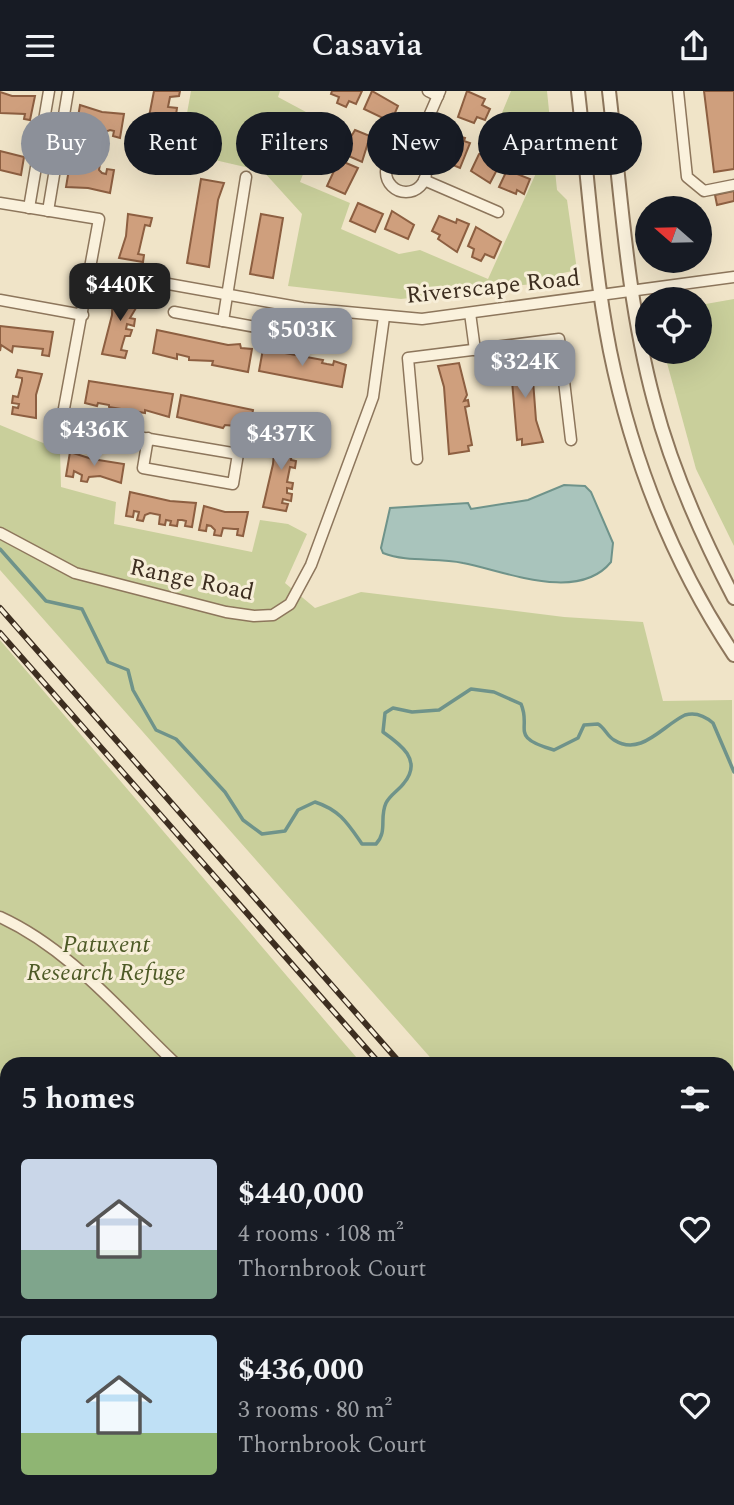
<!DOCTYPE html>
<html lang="en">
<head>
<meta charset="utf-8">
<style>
  body { margin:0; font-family:Spectral,serif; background:#242831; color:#f1f3f6; height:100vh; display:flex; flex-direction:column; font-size:26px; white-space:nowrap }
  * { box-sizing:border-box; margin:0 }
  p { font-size:23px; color:#9ea1a6 }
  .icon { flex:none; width:38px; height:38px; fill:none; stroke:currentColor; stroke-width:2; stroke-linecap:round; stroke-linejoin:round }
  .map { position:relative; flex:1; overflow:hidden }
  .details { position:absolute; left:0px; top:966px; width:735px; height:448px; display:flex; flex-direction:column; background:#171b24; border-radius:21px 21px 0 0; box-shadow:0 7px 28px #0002 }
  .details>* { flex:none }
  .guide { position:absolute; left:21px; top:21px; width:693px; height:63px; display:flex; gap:14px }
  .needle { width:46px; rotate:290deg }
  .fabs { position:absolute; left:635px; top:105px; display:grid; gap:14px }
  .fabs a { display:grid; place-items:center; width:77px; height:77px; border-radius:50%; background:#171b24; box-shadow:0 7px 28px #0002; font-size:35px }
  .price { position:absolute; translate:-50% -60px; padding:0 16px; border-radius:14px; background:#8c9099; color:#fff; font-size:23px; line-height:46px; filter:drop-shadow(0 2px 4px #0008) }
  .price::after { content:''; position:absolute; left:50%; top:42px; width:21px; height:16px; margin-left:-10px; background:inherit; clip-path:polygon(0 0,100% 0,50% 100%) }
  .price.current { background:#222; color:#fff }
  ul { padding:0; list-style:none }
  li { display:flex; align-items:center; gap:21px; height:175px; padding:0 21px }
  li+li { border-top:2px solid #363941 }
  li span { display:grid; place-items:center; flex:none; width:196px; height:140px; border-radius:7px; color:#555 }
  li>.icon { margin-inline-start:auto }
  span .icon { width:84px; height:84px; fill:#fffc; stroke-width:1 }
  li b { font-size:30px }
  h2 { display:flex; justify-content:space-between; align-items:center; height:84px; padding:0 21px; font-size:30px }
  .pill { padding:0 24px; border-radius:32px; background:#171b24; box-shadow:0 7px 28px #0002; font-size:24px; line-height:63px }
  .pill.current { background:#8c9099; color:#fff }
  header { display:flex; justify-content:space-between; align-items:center; height:91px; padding:0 21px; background:#171b24; font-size:32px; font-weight:600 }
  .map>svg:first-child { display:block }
</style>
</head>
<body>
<header><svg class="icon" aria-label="menu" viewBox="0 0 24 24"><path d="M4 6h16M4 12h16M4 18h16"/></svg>Casavia<svg class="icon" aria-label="share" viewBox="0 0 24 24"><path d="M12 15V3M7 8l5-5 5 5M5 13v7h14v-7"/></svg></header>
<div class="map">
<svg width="734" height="1414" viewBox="0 0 734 1414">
  <rect width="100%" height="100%" fill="#f0e4c8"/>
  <g fill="#c9cf9b">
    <path d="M191 0H280L278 6 319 28 314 55 300 91 350 112 341 138 399 163 420 159 488 188 542 69 492 46 511 0H547L557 99 567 109 577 179 563 182 558 190 401 208 288 195 302 123 263 80 180 61Z"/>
    <path d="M734 208V455L696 378 664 261H700V214Z"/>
    <path d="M0 334 60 359 61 396 116 411 114 433 252 461 260 429 288 433 307 443 285 492 315 517 361 501 564 526 643 531 663 610 732 609 734 1315 728 1308V973H436L0 479Z"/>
    <path d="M0 549 362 973H7V1407H720L728 1414H0Z"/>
  </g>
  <g fill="#a9c4bc" stroke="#6f938a" stroke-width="2">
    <path d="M564 394 585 395 591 401 613 452 611 471C578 512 505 480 463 472 437 466 408 472 383 462L381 457 390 417 468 412 471 418 528 409Z"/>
    <path d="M728 1399 734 1403V1414H690L696 1407H728Z"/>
  </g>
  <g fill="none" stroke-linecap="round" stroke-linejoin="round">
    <path stroke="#6f938a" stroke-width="3.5" d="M0 458 46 510 82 518 108 571 128 579 133 599 156 639 176 648 225 701 243 729 262 743 285 740 298 719 315 711C340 719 348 733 362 753H376C388 740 379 727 386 712 390 704 399 699 404 692 423 669 400 653 383 641L385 622 393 617 412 621 439 619 471 598 494 601 521 613C532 638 508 646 554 659L578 647 584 634 598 633C605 637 607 645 614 649 641 666 662 635 685 624 695 621 705 625 713 632L734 681"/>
    <g stroke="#a9c4bc" stroke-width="21">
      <path d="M685 1407 703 1414"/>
      <path d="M525 1414 542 1407"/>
    </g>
  </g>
  <g fill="#cf9f7d" stroke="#8d5f41" stroke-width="2">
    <path d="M154 0H180L179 5 170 6 168 16 177 17 176 24 170 23 167 27 164 42 169 43 168 50 145 46Z"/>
    <path d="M332 0H362L356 13 349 10 346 16 337 12 339 6 331 3Z"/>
    <path d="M372 0 398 15 391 31 364 18Z"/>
    <path d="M467 0 485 8 482 14 490 18 485 29 477 26 474 32 458 26Z"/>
    <path d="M704 0H734V78L714 81Z"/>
    <path d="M0 1 12 5H35L30 29 24 28 25 23 0 22Z"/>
    <path d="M80 14 102 21 124 23 120 47 113 45 114 40 110 39 105 41 104 46 97 45 99 38H94L93 43 87 42 88 34 77 32Z"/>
    <path d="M355 39 370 45 362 71 344 63 348 54 343 51 347 42 352 44Z"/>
    <path d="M449 43 465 47 464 50 470 52 460 77 448 72 453 63 442 60Z"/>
    <path d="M0 60 24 66 21 84 0 79Z"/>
    <path d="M483 62 500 73 490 92 471 80 479 63Z"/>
    <path d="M339 69 358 77 345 103 327 95Z"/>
    <path d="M70 72 77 73 76 79H91L92 72 100 73 99 79 102 82 106 83 107 78 114 79 110 102 88 97 66 96Z"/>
    <path d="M507 79 530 88 524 103 517 99 516 103 499 96Z"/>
    <path d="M201 88 224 92 218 109 209 176 187 172Z"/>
    <path d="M734 100V110L717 114 715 104Z"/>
    <path d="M358 112 383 123 375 141 350 130Z"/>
    <path d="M392 120 414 134 408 148 385 138Z"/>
    <path d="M128 123 152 127 150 135 145 134 139 160 138 163 144 164 143 171 119 167 126 145Z"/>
    <path d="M261 123 283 127 273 187 250 183Z"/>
    <path d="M439 125 456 132 457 128 469 133 457 161 438 148 440 144 432 140Z"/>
    <path d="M476 136 501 151 494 167 485 163 481 170 472 166 474 158 468 155Z"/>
    <path d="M113 197 137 201 136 208 131 207 130 211 131 216 136 217 130 227 135 228 134 235 127 233 126 238 132 239 130 245H125L122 255 121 259 127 260 125 267 102 263 112 224Z"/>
    <path d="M0 235 53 241 49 265 42 264 43 258 13 255 12 261 1 254 0 260Z"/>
    <path d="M157 239 228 254 240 253 241 257 252 258 248 281 212 274 213 270 189 269V266L177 263V268L153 262Z"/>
    <path d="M263 258 323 269 322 272 327 273 333 274 334 270 346 274 342 296 259 280Z"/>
    <path d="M531 263 536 329 543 351 522 354V348L517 349 510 266Z"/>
    <path d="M459 272 467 304 464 310 468 309 469 315 465 316 472 354 468 355 469 360 449 363 444 296 438 275Z"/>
    <path d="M18 279 42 283 36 304V327L12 323 13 316 18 317 19 313 12 312 13 305 18 306 22 290V287L16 286Z"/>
    <path d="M89 290 173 303 169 326 145 319V322L109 316V314L98 312 97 315 85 312Z"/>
    <path d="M181 304 253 319 249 341 236 340V335L225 334 223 337 177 326Z"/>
    <path d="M276 339 300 344 298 350 293 349 291 369 296 370 295 377 290 376 287 391 293 392 292 398 287 397V402L292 403 291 410 283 408 282 412 288 413 286 420 263 416 273 373Z"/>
    <path d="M70 361 92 368 124 373 121 392 100 385 89 386 87 391 81 390 82 384 74 380 73 386 66 385Z"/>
    <path d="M130 401 170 410 196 412 192 436 185 435 186 430 182 429H178L177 435 170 434 171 430 166 429 165 434 159 433 160 424 150 422 145 424 143 430 137 429 139 421 134 420 133 426 126 425Z"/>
    <path d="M204 415 225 421H248L243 445 237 444 238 438H234L223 437 221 445 214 444 215 439 211 435 207 434 206 440 199 439Z"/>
  </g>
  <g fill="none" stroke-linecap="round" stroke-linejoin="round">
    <defs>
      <g id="minor">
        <path d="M428 0 438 5"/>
        <path d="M678 0 687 86 704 100 734 94"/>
        <circle cx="406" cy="81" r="20"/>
        <path d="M413 62 440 0"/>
        <path d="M424 89 498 121"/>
        <path d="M0 112 99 128 63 323 73 335 238 363 233 393 143 377 148 347"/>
        <path d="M29 117 49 0"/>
        <path d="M48 120 68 0"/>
        <path d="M90 179 303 217 422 228 734 186"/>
        <path d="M0 209 83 224"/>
        <path d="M174 221 343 252"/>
        <path d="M470 222 475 259"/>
        <path d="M223 230 246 86"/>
        <path d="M417 368 408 267 559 248 571 349"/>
        <path d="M0 442 75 482 226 521 254 525 273 524 290 513 311 474 373 306 384 226"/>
        <path d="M0 826C70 858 121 921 176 973"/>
        <path d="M438 1414 446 1407"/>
      </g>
      <g id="tertiary">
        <path d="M578 0C588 86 593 174 610 260 632 368 673 472 734 564"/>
        <path d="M609 0C621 103 627 210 654 310 672 379 701 444 734 507"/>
      </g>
    </defs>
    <use href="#minor" stroke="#8d765c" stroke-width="13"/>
    <use href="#tertiary" stroke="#8d765c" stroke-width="16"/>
    <use href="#minor" stroke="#faf1dc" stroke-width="10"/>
    <use href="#tertiary" stroke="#faf1dc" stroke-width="12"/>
    <defs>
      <g id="rail">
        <path d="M0 517 401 973"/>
        <path d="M0 542 380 973"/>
        <path d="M728 1344 734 1350"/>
        <path d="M728 1368 734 1375"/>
      </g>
    </defs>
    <use href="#rail" stroke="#3d2e20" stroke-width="6"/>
    <use href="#rail" stroke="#f7eed8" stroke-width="3.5" stroke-dasharray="10" stroke-linecap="butt"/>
  </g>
  <g text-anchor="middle" stroke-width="6" stroke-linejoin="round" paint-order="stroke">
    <g font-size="24" fill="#3d2e20" stroke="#f7eed8">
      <text transform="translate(493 195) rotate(-6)" y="8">Riverscape Road</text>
      <text transform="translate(192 488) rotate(12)" y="8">Range Road</text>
    </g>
    <g font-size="24" font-style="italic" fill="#4d5a26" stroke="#f7eed8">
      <text x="106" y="861">Patuxent<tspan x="106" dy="28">Research Refuge</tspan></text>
    </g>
  </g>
</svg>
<div class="fabs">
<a><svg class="needle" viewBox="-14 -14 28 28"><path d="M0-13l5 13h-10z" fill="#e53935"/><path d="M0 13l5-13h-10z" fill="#9ea1a6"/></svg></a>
<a><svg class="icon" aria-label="locate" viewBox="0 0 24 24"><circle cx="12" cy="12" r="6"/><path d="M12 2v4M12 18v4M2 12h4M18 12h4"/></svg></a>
</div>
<b class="price current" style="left:120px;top:232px">$440K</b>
<b class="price" style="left:302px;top:277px">$503K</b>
<b class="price" style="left:525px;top:309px">$324K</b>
<b class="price" style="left:94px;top:377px">$436K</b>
<b class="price" style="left:281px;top:381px">$437K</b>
<div class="guide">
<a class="pill current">Buy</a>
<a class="pill">Rent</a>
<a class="pill">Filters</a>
<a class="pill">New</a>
<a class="pill">Apartment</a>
</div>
<section class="details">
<h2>5 homes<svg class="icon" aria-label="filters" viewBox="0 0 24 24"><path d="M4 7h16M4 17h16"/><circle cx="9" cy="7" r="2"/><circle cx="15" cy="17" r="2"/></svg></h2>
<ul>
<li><span style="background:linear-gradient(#c9d6e8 65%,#7fa58c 0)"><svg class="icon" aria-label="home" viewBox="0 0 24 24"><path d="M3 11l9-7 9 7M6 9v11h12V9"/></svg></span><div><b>$440,000</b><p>4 rooms · 108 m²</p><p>Thornbrook Court</p></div><svg class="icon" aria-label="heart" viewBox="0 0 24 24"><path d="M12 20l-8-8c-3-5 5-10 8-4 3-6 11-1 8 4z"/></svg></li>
<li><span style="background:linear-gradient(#bfe0f5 70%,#8fb573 0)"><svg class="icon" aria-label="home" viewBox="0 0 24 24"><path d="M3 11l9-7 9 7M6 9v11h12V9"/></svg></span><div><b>$436,000</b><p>3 rooms · 80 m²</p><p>Thornbrook Court</p></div><svg class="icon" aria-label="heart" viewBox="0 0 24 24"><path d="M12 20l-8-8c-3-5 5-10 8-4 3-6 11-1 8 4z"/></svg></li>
</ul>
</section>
</div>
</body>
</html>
